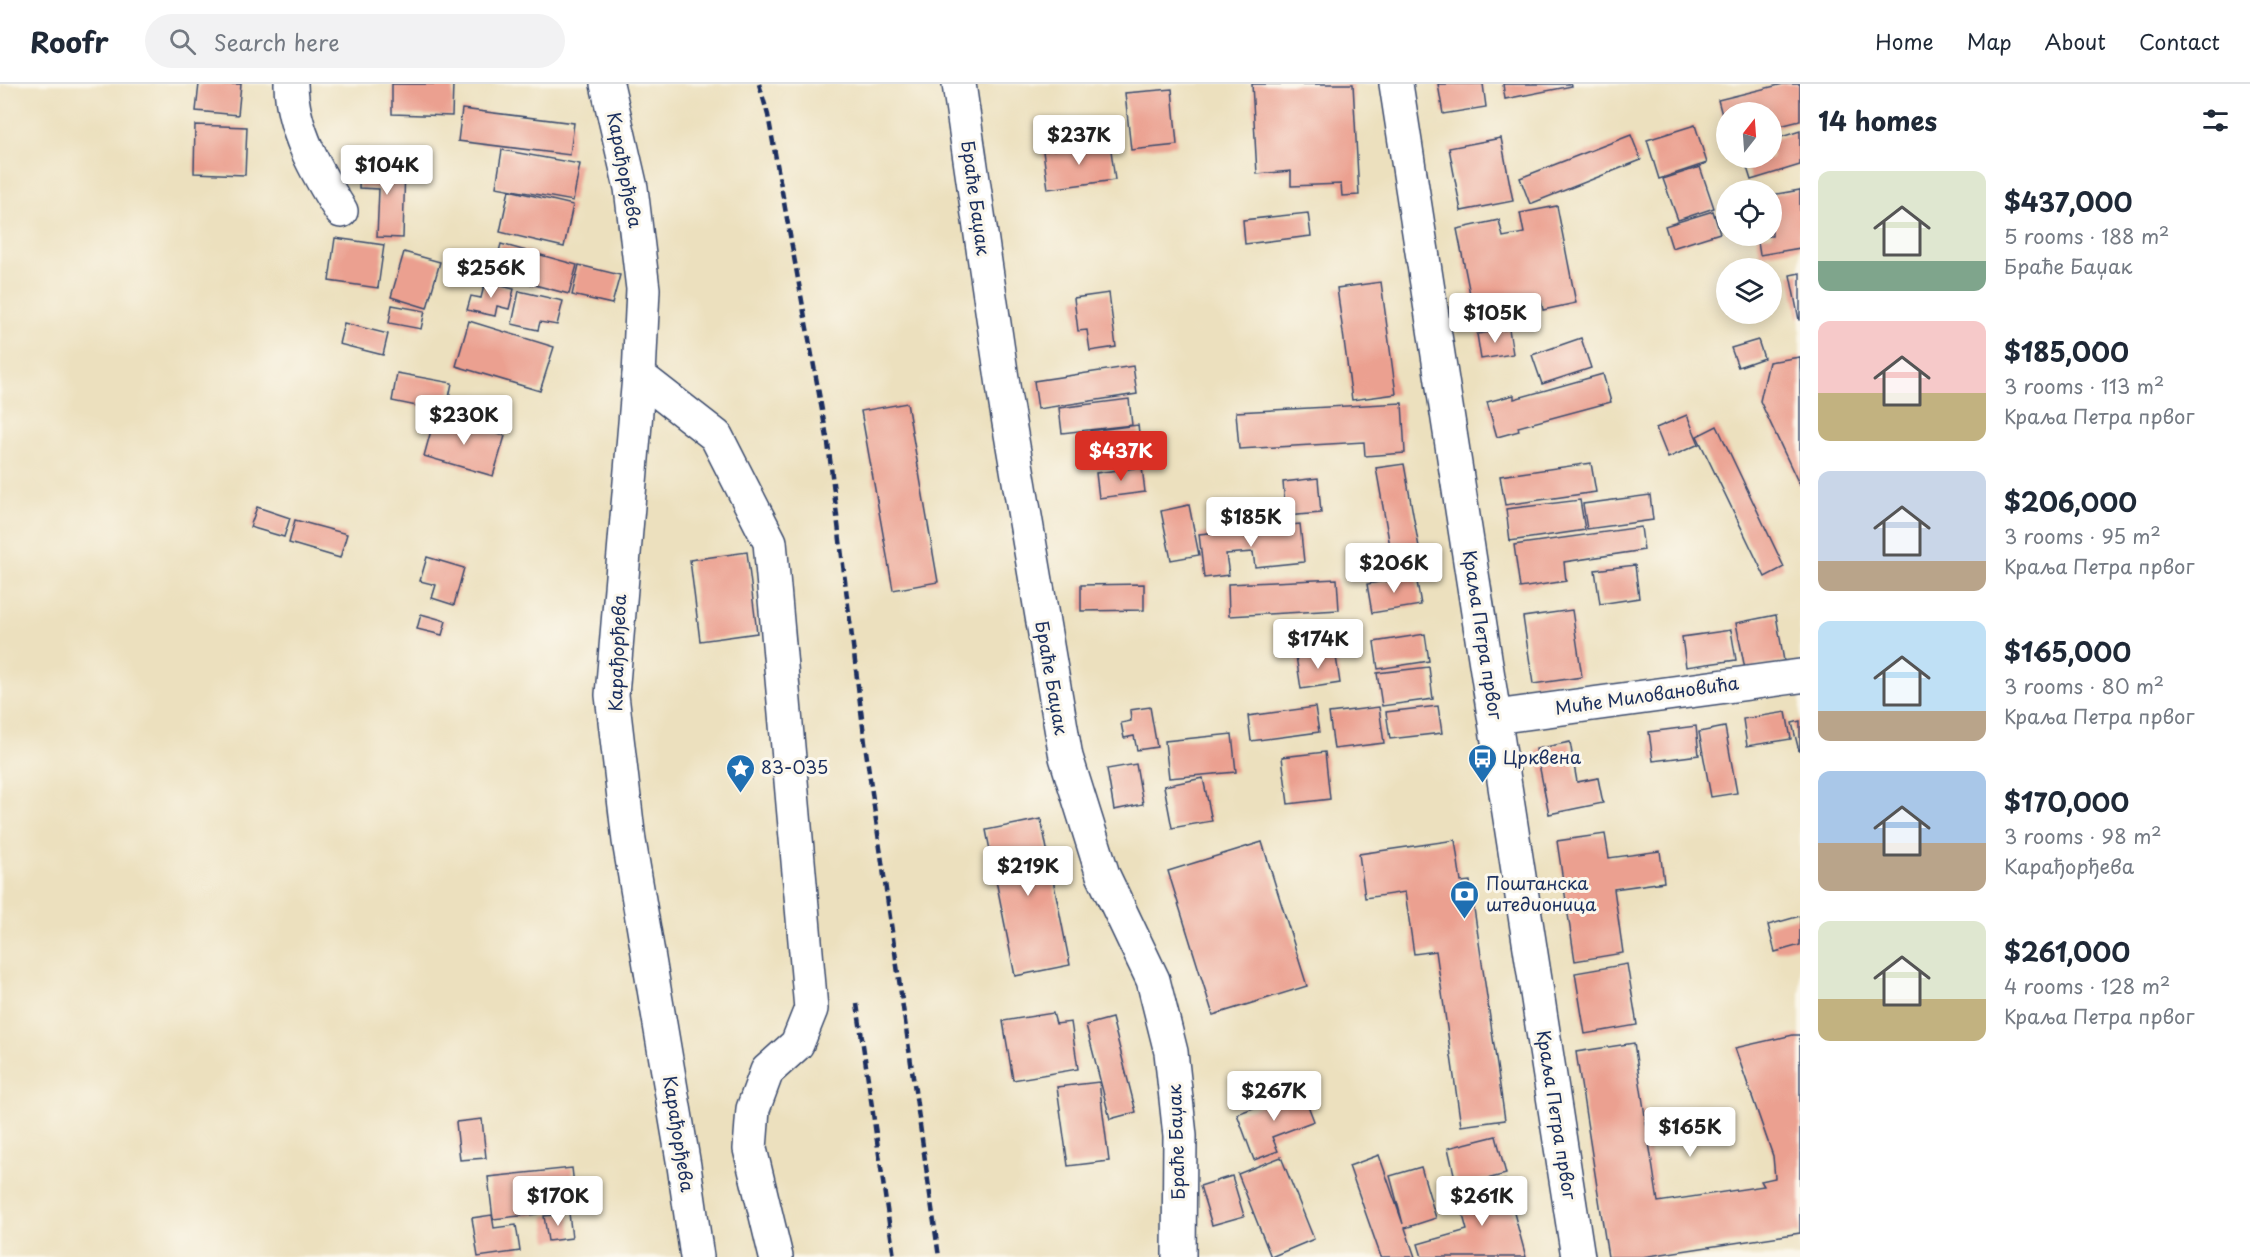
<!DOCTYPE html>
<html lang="en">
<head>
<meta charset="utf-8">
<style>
  body { margin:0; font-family:"Playpen Sans",sans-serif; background:#f2f2f3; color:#1f2937; height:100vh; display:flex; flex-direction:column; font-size:22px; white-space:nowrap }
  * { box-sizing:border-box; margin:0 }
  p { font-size:20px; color:#747a83 }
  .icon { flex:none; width:33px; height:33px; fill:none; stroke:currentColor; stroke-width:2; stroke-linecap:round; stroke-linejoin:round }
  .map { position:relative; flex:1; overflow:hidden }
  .sheet { display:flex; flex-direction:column; background:#fff; width:450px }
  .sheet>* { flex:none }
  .needle { width:39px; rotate:17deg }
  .fabs { position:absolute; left:1716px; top:18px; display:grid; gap:12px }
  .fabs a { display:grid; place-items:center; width:66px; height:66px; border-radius:50%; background:#fff; box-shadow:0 3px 15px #0003; font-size:30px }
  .price { position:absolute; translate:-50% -51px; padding:0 14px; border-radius:6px; background:#fff; color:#222; font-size:20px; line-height:39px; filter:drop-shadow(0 2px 3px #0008) }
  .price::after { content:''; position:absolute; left:50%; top:36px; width:18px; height:14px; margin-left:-9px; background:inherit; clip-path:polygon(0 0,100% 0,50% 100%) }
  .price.selected { background:#d93025; color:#fff }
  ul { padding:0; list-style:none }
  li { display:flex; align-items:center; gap:18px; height:150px; padding:0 18px }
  li span { display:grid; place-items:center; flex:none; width:168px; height:120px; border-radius:12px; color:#555 }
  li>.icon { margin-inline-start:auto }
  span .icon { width:72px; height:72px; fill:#fffc; stroke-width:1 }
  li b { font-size:26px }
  h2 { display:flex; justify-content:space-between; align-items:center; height:72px; padding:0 18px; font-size:26px }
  header { display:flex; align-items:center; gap:36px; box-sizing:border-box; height:84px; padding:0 30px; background:#fff; border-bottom:2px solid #e0e1e3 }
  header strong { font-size:28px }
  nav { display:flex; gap:33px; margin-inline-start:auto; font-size:21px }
  .search { width:420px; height:54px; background:#f2f2f3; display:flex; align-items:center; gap:15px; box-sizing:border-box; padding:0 21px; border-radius:33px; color:#747a83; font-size:22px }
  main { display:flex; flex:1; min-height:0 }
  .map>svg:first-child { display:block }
</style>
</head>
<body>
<header>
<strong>Roofr</strong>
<div class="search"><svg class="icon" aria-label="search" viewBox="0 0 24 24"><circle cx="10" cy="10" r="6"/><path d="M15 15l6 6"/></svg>Search here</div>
<nav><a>Home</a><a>Map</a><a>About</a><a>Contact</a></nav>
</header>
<main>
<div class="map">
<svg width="1800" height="1173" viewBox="0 0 1800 1173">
  <rect width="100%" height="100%" fill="#fbf7ec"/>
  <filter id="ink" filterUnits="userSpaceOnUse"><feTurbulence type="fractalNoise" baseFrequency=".0167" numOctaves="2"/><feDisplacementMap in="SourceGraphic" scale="12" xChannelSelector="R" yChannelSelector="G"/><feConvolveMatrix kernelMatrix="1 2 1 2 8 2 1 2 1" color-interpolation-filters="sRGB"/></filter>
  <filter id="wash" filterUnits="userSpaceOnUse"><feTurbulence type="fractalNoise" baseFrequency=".008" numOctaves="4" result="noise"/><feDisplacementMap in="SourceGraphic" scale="24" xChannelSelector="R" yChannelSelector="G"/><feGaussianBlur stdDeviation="1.35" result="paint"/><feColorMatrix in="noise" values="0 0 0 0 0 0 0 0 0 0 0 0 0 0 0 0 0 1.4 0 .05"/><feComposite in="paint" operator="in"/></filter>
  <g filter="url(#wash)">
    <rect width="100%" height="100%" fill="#ece0be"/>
    <g id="blocks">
      <g fill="#eba090">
        <path d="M199 0H241L238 31 196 27Z"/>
        <path d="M392 0H453L452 32 392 30Z"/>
        <path d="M1252 0H1353L1359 111 1342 112 1341 100 1291 102V87L1257 90Z"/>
        <path d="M1438 0H1483L1486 23 1443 30Z"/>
        <path d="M1503 0H1571L1572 2 1505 15Z"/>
        <path d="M1783 0H1800V37L1772 44V28H1726V46L1718 16Z"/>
        <path d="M1172 5 1177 61 1131 66 1125 9Z"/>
        <path d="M462 25 574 39 570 71 458 57Z"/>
        <path d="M195 41 247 43 245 91 194 89Z"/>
        <path d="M1695 41 1707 79 1659 95 1647 56Z"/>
        <path d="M1800 47V81L1751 96 1744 74H1772V56Z"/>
        <path d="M1631 51 1641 76 1530 120 1520 94Z"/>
        <path d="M1501 54 1513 117 1461 127 1449 64Z"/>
        <path d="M1110 59 1115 96 1048 105 1043 67Z"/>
        <path d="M502 66 580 80 573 117 496 103Z"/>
        <path d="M360 78 405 81 403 154 377 153 379 105 359 104Z"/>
        <path d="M1700 83 1714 124 1678 136 1663 95Z"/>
        <path d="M509 106 573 121 564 163 500 148Z"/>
        <path d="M1800 106V164L1760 171 1757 152H1772V111Z"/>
        <path d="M1557 122 1576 219 1543 226 1541 217 1513 223 1516 237 1477 245 1457 145 1499 136 1503 153 1524 149 1520 129Z"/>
        <path d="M1713 127 1720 149 1672 164 1665 142Z"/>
        <path d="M1308 129 1311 152 1245 160 1243 136Z"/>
        <path d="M335 154 384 161 378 204 329 197Z"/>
        <path d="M501 160 577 181 569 210 493 190Z"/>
        <path d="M404 168 440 178 427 224 391 213Z"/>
        <path d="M579 181 620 191 612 220 572 211Z"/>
        <path d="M1800 189V236H1799L1790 191Z"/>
        <path d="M485 198 514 205 509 225 497 222 495 232 467 226 471 212 481 214Z"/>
        <path d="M1381 198 1396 310 1352 316 1337 204Z"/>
        <path d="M519 207 563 217 557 241 540 238 538 246 512 240Z"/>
        <path d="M1109 209 1116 263 1090 267 1087 246 1078 247 1074 214Z"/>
        <path d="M392 221 425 227 421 245 389 239Z"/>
        <path d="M469 237 554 263 540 307 456 282Z"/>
        <path d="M344 239 388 250 383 271 339 260Z"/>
        <path d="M1509 245 1513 270 1481 275 1477 250Z"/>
        <path d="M1581 254 1591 284 1542 300 1532 271Z"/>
        <path d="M1758 256 1764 274 1738 283 1731 264Z"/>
        <path d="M1800 273V402L1760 317 1769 278Z"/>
        <path d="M1133 282 1137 310 1038 325 1034 297Z"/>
        <path d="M397 289 452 299 446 328 392 317Z"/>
        <path d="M1603 290 1611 318 1518 343 1519 347 1497 353 1487 318 1514 311V315Z"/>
        <path d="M1129 315 1132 341 1062 349 1059 324Z"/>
        <path d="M907 319 938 498 893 506 861 327Z"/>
        <path d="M1402 319 1405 369 1365 372 1364 358 1239 365 1236 328Z"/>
        <path d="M1687 331 1699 360 1668 374 1656 344Z"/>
        <path d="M435 332 505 352 493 392 424 372Z"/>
        <path d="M1138 341 1143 379 1095 384 1090 347Z"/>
        <path d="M1717 342 1784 483 1765 493 1697 352Z"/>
        <path d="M1591 379 1596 408 1505 421 1500 392Z"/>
        <path d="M1404 380 1422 480 1370 489 1366 467 1390 462 1376 384Z"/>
        <path d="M1142 383 1145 408 1099 414 1096 389Z"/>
        <path d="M1318 394 1321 429 1286 432 1283 398Z"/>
        <path d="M1650 411 1653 436 1587 445 1583 420Z"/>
        <path d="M1580 416 1585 446 1510 457 1506 425Z"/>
        <path d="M1189 421 1199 471 1171 476 1161 427Z"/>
        <path d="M257 423 290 434 284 453 250 443Z"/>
        <path d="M295 436 347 450 340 474 289 459Z"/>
        <path d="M1300 440 1304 478 1255 483 1253 468 1226 470 1229 491 1204 494 1199 450Z"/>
        <path d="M1641 443 1644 466 1564 478 1566 497 1520 504 1514 461Z"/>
        <path d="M747 468 757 549 700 557 690 476Z"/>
        <path d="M427 473 464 484 454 521 432 514 436 501 420 497Z"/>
        <path d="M1635 481 1639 514 1600 520 1595 486Z"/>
        <path d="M1416 492 1421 521 1372 529 1367 500Z"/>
        <path d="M1337 495 1339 526 1229 532 1228 500Z"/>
        <path d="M1144 500V526L1081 527V501Z"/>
        <path d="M1572 526 1582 593 1533 600 1523 533Z"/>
        <path d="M421 530 446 537 442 551 417 545Z"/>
        <path d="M1776 531 1784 577 1745 585 1736 539Z"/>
        <path d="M1731 546 1736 576 1686 583 1682 553Z"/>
        <path d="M1425 550 1429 577 1378 585 1374 558Z"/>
        <path d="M1335 566 1340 599 1301 605 1296 572Z"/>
        <path d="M1429 583 1433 615 1382 622 1377 589Z"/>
        <path d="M1438 622 1442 649 1390 655 1386 628Z"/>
        <path d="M1150 623 1157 663 1137 666 1134 652 1124 654 1121 639 1131 637 1130 626Z"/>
        <path d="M1315 623 1319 648 1251 657 1248 632Z"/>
        <path d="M1379 623 1384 659 1334 665 1329 629Z"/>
        <path d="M1786 628 1791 655 1747 662 1743 635Z"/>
        <path d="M1800 637V667H1799L1792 639Z"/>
        <path d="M1696 642 1699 671 1653 677 1649 648Z"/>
        <path d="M1725 643 1737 709 1711 713 1699 648Z"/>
        <path d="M1232 650 1236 688 1169 694 1165 657Z"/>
        <path d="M1570 658 1577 698 1598 694 1603 719 1549 730 1536 665Z"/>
        <path d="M1325 668 1330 715 1288 720 1282 673Z"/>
        <path d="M1136 680 1143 720 1114 726 1107 685Z"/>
        <path d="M1203 694 1212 737 1172 744 1164 702Z"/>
        <path d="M1041 735 1070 881 1015 892 986 746Z"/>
        <path d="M1605 750 1609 774 1660 767 1664 798 1614 805 1623 869 1575 877 1557 757Z"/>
        <path d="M1455 756 1461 798 1470 797 1505 1036 1461 1042 1436 867 1414 870 1405 808 1365 814 1359 770Z"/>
        <path d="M1262 758 1307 902 1213 931 1168 787Z"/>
        <path d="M1800 832V861L1775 868 1768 841Z"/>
        <path d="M1627 880 1637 941 1585 950 1575 889Z"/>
        <path d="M1053 929 1056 940 1071 938 1078 985 1013 996 1003 937Z"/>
        <path d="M1112 934 1136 1028 1110 1035 1086 941Z"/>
        <path d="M1793 951H1800V1149L1642 1173H1608L1576 968 1634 959 1658 1118 1764 1102 1761 1097 1775 1094 1773 1072 1735 964Z"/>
        <path d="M1099 998 1109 1077 1068 1082 1057 1003Z"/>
        <path d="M1302 1006 1314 1037 1272 1053 1278 1067 1254 1076 1237 1030Z"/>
        <path d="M482 1035 486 1074 460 1076 456 1038Z"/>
        <path d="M1496 1052 1506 1090 1457 1103 1448 1064Z"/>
        <path d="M1379 1071 1403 1140 1390 1092 1421 1083 1436 1134 1405 1144 1415 1173H1381L1349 1082Z"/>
        <path d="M1281 1073 1314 1155 1271 1173 1238 1090Z"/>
        <path d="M572 1084 576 1118 537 1121V1130L493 1135 488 1093Z"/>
        <path d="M1232 1092 1244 1132 1212 1141 1200 1102Z"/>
        <path d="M1505 1096 1526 1173H1422L1418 1160 1467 1146 1457 1109Z"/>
        <path d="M569 1129 572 1154 548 1157 544 1132Z"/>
        <path d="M492 1131 494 1144 516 1141 520 1167 478 1173 472 1134Z"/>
      </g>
    </g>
  </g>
  <g filter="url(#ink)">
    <use href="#blocks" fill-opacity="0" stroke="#3a4a6c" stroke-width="1.5"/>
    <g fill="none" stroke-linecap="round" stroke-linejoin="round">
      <defs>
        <g id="minor">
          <path d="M291 0C292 46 317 89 341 127"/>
          <path d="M607 0 631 104 643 205 639 292 612 611 629 757 684 1082 697 1173"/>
          <path d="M959 0 1005 315 1066 673 1103 791 1153 896 1171 968 1180 1052 1179 1173"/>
          <path d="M639 292 716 352 770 458 811 925 797 960 767 987 753 1025 750 1065 776 1173"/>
          <path d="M1495 633 1800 592"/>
        </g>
        <path id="major" d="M1396 0 1578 1173"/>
      </defs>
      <use href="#minor" stroke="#3a4a6c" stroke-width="36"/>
      <use href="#major" stroke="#3a4a6c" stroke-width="36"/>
      <use href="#minor" stroke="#fff" stroke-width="33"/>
      <use href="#major" stroke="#fff" stroke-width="33"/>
      <g stroke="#1b2f5e" stroke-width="4.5" stroke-dasharray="9 4.5" stroke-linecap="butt">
        <path d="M759 0 768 31 828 359 866 667 939 1173"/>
        <path d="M857 920 894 1173"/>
      </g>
    </g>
  </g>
  <defs>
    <symbol id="bus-pin" viewBox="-11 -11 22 30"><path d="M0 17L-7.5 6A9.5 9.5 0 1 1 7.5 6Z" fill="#1f6fb2" stroke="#fbf7ec"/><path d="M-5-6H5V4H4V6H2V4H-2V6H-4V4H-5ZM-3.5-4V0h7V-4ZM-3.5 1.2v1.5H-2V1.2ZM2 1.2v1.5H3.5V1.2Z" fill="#fff"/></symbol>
    <symbol id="sight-pin" viewBox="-11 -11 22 30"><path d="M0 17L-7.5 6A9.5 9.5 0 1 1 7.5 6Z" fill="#1f6fb2" stroke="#fbf7ec"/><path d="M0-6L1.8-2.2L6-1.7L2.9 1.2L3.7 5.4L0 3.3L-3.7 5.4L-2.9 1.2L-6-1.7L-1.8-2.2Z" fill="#fff"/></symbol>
    <symbol id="bank-pin" viewBox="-11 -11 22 30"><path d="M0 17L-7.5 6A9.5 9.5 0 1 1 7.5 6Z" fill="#1f6fb2" stroke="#fbf7ec"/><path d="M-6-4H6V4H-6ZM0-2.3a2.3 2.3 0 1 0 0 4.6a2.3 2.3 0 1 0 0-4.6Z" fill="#fff"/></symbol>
  </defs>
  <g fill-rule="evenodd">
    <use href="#bus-pin" x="1466" y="658" width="33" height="45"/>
    <use href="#sight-pin" x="724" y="668" width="33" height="45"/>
    <use href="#bank-pin" x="1448" y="794" width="33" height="45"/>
  </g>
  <g text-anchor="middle" stroke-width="6" stroke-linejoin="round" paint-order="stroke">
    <g font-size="18" fill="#1b2f5e" stroke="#fbf7ec">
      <text transform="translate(624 86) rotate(79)" y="6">Карађорђева</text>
      <text transform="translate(975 114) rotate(82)" y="6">Браће Баџак</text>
      <text transform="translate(1482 551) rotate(81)" y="6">Краља Петра првог</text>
      <text transform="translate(618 569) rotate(-88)" y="6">Карађорђева</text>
      <text transform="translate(1051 594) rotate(80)" y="6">Браће Баџак</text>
      <text transform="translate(1647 612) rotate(-8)" y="6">Миће Миловановића</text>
      <text transform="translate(1556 1031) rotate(81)" y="6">Краља Петра првог</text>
      <text transform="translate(678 1050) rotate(81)" y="6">Карађорђева</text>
      <text transform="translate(1177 1058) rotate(-92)" y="6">Браће Баџак</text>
    </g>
    <g font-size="18" fill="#1b2f5e" stroke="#fbf7ec" text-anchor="start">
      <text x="1503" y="680">Црквена</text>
      <text x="761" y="690">83-035</text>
      <text x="1486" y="806">Поштанска<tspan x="1486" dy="21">штедионица</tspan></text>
    </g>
  </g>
</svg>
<div class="fabs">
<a><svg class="needle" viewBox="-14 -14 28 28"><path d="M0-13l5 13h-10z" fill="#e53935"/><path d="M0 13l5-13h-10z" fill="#747a83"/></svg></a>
<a><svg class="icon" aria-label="locate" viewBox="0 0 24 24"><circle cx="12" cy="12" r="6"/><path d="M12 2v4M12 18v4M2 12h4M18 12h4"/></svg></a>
<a><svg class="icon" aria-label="layers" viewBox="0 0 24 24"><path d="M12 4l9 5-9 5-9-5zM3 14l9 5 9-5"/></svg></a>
</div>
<b class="price" style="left:1079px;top:82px">$237K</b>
<b class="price" style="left:387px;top:112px">$104K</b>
<b class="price" style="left:491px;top:215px">$256K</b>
<b class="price" style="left:1495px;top:260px">$105K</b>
<b class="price" style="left:464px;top:362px">$230K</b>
<b class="price selected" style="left:1121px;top:398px">$437K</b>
<b class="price" style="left:1251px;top:464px">$185K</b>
<b class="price" style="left:1394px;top:510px">$206K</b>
<b class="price" style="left:1318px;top:586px">$174K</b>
<b class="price" style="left:1028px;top:813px">$219K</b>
<b class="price" style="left:1274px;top:1038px">$267K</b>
<b class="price" style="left:1690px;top:1074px">$165K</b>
<b class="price" style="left:558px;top:1143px">$170K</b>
<b class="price" style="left:1482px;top:1143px">$261K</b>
</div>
<section class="sheet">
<h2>14 homes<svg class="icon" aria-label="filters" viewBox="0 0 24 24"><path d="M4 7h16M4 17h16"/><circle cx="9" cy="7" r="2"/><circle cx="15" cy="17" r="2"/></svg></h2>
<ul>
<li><span style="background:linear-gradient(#dfe7d0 75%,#7fa58c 0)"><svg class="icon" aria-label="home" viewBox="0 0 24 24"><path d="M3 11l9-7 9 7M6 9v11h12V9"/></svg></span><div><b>$437,000</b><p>5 rooms · 188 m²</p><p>Браће Баџак</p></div></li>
<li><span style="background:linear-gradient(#f6c9c9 60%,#c2b280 0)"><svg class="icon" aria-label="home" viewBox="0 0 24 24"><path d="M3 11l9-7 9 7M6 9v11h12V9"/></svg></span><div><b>$185,000</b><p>3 rooms · 113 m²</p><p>Краља Петра првог</p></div></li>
<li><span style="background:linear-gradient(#c9d6e8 75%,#b9a48a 0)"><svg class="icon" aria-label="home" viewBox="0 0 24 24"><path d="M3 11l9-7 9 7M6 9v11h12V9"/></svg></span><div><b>$206,000</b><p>3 rooms · 95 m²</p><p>Краља Петра првог</p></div></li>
<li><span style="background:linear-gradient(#bfe0f5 75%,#b9a48a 0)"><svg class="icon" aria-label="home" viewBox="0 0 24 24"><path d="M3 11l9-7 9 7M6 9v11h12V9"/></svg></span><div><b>$165,000</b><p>3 rooms · 80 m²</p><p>Краља Петра првог</p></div></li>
<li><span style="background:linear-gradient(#a9c7e8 60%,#b9a48a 0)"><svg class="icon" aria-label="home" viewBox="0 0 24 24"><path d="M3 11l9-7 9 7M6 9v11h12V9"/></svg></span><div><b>$170,000</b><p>3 rooms · 98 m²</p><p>Карађорђева</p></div></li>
<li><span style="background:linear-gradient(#dfe7d0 65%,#c2b280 0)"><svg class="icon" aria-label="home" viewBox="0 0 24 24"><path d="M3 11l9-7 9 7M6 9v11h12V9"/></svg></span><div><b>$261,000</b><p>4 rooms · 128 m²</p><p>Краља Петра првог</p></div></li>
</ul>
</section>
</main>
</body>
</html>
